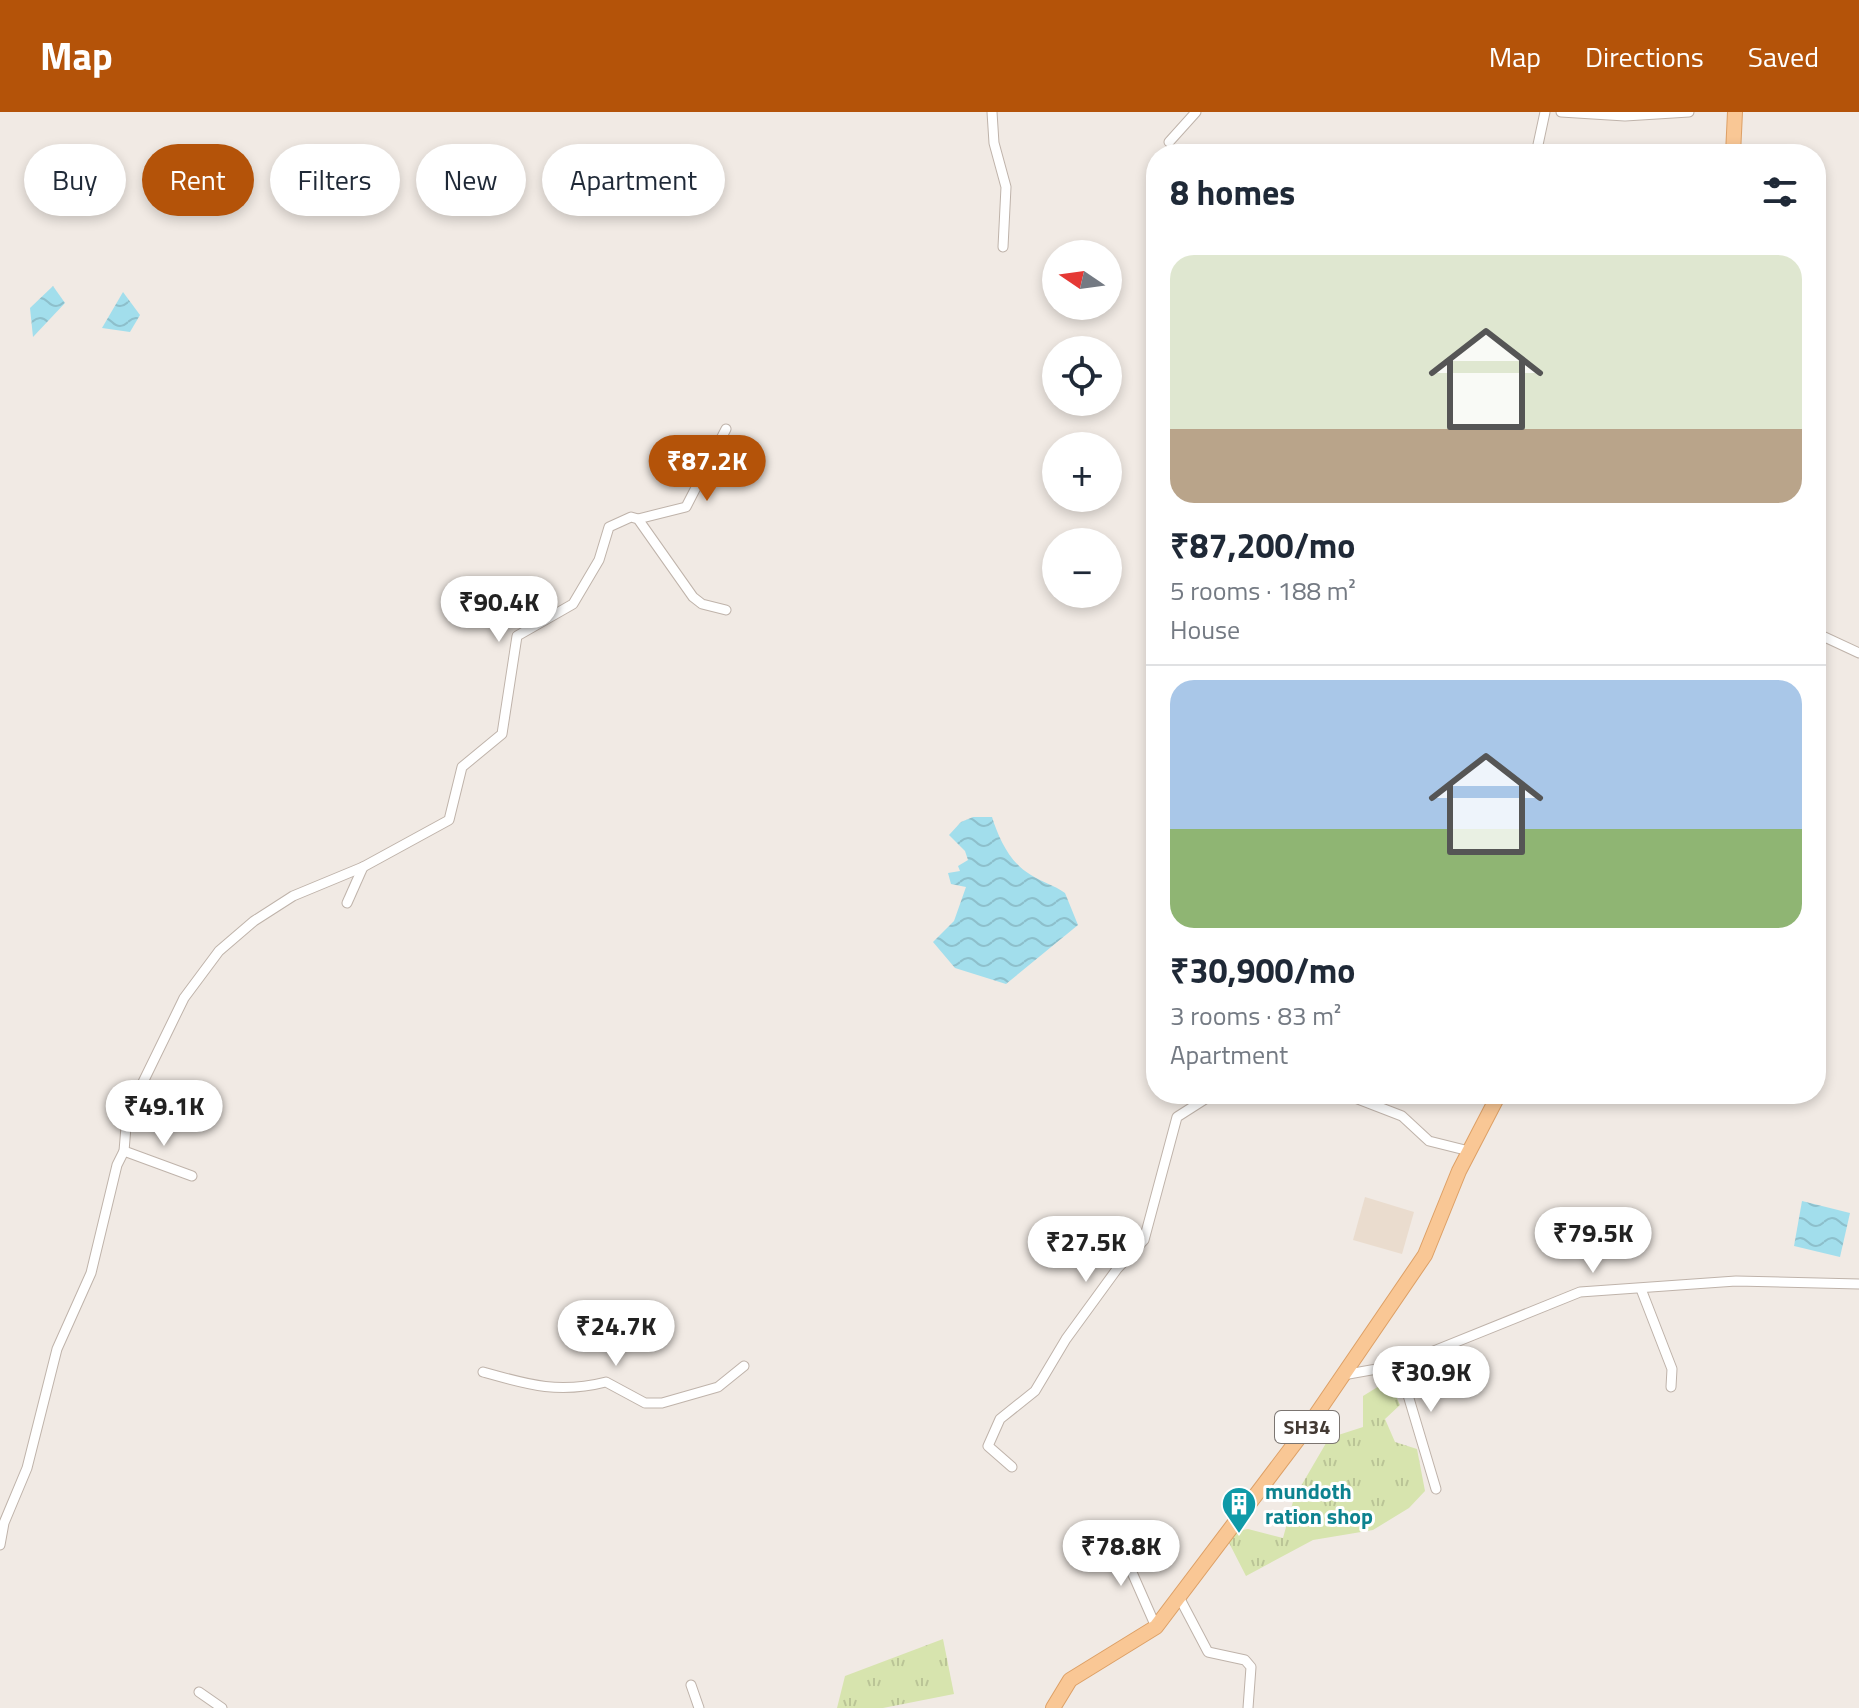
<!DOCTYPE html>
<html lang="en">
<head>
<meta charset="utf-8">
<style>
  body { margin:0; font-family:"Titillium Web",sans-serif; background:#f2f2f3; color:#1f2937; height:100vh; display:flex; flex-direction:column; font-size:30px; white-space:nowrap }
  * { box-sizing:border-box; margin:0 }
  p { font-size:26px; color:#747a83 }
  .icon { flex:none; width:44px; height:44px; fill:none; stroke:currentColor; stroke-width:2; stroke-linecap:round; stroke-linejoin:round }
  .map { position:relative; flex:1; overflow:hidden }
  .drawer { position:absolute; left:1146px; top:32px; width:680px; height:960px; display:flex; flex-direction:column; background:#fff; border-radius:32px; box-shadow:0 4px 12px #0003 }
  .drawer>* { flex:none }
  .top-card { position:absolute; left:24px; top:32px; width:760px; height:72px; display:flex; gap:16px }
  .needle { width:52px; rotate:283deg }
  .tools { position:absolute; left:1042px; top:128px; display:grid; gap:16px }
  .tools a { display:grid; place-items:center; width:80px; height:80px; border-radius:50%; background:#fff; box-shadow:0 4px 12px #0003; font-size:40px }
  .price { position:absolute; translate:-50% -68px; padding:0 18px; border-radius:28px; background:#fff; color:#222; font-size:26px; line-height:52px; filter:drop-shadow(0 2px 4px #0008) }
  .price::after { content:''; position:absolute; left:50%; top:48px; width:24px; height:18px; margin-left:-12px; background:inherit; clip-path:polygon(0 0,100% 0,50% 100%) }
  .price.active { background:#b45309; color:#fff }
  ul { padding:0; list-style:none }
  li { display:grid; align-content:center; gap:16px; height:424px; padding:0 24px }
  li+li { border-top:2px solid #e0e1e3 }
  li span { display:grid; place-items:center; height:248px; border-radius:24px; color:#555 }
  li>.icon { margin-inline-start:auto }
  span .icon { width:144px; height:144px; fill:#fffc; stroke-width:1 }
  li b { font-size:34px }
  h2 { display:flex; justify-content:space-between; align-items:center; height:96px; padding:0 24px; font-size:34px }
  .pill { padding:0 28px; border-radius:36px; background:#fff; box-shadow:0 4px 12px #0003; font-size:28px; line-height:72px }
  .pill.active { background:#b45309; color:#fff }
  header { display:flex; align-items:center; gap:48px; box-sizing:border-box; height:112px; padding:0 40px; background:#b45309; color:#fff }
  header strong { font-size:38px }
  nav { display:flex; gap:44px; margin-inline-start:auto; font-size:28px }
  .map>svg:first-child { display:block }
</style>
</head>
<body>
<header>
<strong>Map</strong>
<nav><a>Map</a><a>Directions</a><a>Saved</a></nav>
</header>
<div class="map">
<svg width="1859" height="1596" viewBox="0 0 1859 1596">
  <defs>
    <pattern id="grass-tufts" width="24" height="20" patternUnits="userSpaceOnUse" patternTransform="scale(2)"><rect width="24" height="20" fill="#d7e4ae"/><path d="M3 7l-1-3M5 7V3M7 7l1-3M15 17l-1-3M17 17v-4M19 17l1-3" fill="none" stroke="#bac496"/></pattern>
    <pattern id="water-waves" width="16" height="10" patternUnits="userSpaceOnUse" patternTransform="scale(2)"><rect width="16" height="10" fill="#a2deec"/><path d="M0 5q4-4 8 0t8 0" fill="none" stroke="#8dbfcb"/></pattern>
  </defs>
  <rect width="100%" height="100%" fill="#f1eae4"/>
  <path fill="#eadcce" d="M1365 1085 1414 1100 1402 1142 1353 1128Z"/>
  <g fill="url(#grass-tufts)">
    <path d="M1389 1268 1400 1293 1385 1307 1395 1330 1417 1337 1425 1379 1409 1396 1373 1418 1313 1428 1246 1464 1224 1421 1248 1417 1283 1426 1294 1386 1329 1326 1363 1315V1284Z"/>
    <path d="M943 1527 954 1582 883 1596H837L845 1564Z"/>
  </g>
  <g fill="url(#water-waves)">
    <path d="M53 174 65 191 33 225 30 196Z"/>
    <path d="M123 180 140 203 130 220 102 216Z"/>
    <path d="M973 705H992C999 727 1010 751 1031 763 1042 770 1054 773 1065 781L1078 813 1006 872 955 856 933 830 954 809 966 775 951 772 948 761 960 759 958 754 968 748 965 739 949 723 961 710Z"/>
    <path d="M1802 1089 1850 1101 1840 1145 1794 1134Z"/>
  </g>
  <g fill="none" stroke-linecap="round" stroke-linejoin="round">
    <defs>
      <g id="street">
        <path d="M992 0 994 31 1006 75 1003 135"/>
        <path d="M1561 0 1625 4 1689 0"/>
        <path d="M1169 30 1196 0"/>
        <path d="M1536 42 1545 0"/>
        <path d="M638 407 686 395 726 317"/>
        <path d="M1816 521 1859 541"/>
        <path d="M347 791 363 755"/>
        <path d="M1345 982 1402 1004 1429 1029 1469 1039"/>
        <path d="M124 1039 192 1064"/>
        <path d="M1641 1177 1672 1257 1671 1275"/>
        <path d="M1399 1253 1436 1377"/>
        <path d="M483 1260C529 1273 559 1282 606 1270L645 1291H662L718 1275 744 1254"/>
        <path d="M1343 1263 1399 1253 1580 1180 1736 1169 1859 1172"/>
        <path d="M1012 1355 988 1334 1000 1307 1035 1279 1066 1227 1117 1157 1144 1128 1177 1005 1213 982"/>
        <path d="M1116 1424 1156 1515"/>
        <path d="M0 1433 4 1411 27 1356 57 1237 91 1161 117 1053 124 1039 127 1003 184 886 219 839 254 809 293 784 363 755 449 708 462 655 502 622 517 524 573 492 599 448 609 415 631 405 638 407 693 485 702 492 726 498"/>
        <path d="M1179 1485 1208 1540 1245 1548 1251 1555 1248 1596"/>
        <path d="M691 1573 699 1596"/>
        <path d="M199 1580 222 1596"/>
      </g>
      <g id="primary">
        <path d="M1733 42 1735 0"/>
        <path d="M1053 1596 1070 1568 1156 1515 1311 1310 1425 1143 1459 1059 1499 982"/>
      </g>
    </defs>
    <use href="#street" stroke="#bfb3aa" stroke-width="11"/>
    <use href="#primary" stroke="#dda066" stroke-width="16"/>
    <use href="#street" stroke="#fff" stroke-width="9"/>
    <use href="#primary" stroke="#f9c795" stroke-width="14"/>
  </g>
  <defs>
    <symbol id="building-pin" viewBox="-11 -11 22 30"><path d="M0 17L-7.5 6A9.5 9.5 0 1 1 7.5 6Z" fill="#0f9aa8" stroke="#fff"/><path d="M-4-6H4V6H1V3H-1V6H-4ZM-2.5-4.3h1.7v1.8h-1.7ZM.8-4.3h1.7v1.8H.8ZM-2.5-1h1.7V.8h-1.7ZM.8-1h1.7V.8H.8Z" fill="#fff"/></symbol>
  </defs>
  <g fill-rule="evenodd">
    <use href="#building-pin" x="1219" y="1372" width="40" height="54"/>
  </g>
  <g text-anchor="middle" stroke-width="6" stroke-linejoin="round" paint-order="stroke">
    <rect fill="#fff" stroke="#7b7571" stroke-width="2" x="1275" y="1299" width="64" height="32" rx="6"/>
    <g font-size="20" font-weight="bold" fill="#433a34">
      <text x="1307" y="1322">SH34</text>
    </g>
    <g font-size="22" font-weight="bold" fill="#0d838f" stroke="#fff" text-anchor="start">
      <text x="1265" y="1387">mundoth<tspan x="1265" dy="25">ration shop</tspan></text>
    </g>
  </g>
</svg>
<div class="tools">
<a><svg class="needle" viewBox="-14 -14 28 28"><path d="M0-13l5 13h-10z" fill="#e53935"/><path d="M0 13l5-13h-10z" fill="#747a83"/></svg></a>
<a><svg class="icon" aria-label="locate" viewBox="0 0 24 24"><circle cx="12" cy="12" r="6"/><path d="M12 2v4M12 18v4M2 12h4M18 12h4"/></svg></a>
<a>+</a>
<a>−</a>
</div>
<b class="price active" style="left:707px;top:391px">₹87.2K</b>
<b class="price" style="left:499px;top:532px">₹90.4K</b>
<b class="price" style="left:164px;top:1036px">₹49.1K</b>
<b class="price" style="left:1593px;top:1163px">₹79.5K</b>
<b class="price" style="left:1086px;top:1172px">₹27.5K</b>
<b class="price" style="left:616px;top:1256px">₹24.7K</b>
<b class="price" style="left:1431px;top:1302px">₹30.9K</b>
<b class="price" style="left:1121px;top:1476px">₹78.8K</b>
<div class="top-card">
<a class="pill">Buy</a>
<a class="pill active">Rent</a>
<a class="pill">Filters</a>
<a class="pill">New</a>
<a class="pill">Apartment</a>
</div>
<section class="drawer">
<h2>8 homes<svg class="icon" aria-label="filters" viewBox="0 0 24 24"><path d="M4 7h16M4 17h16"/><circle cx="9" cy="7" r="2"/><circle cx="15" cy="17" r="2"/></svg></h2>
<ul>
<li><span style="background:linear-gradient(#dfe7d0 70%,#b9a48a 0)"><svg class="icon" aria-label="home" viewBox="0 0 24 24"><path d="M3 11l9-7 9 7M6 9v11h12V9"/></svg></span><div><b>₹87,200/mo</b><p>5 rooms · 188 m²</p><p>House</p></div></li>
<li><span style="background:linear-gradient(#a9c7e8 60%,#8fb573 0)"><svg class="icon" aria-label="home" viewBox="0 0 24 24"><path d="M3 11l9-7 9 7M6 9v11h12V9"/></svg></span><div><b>₹30,900/mo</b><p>3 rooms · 83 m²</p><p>Apartment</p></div></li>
</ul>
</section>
</div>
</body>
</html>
